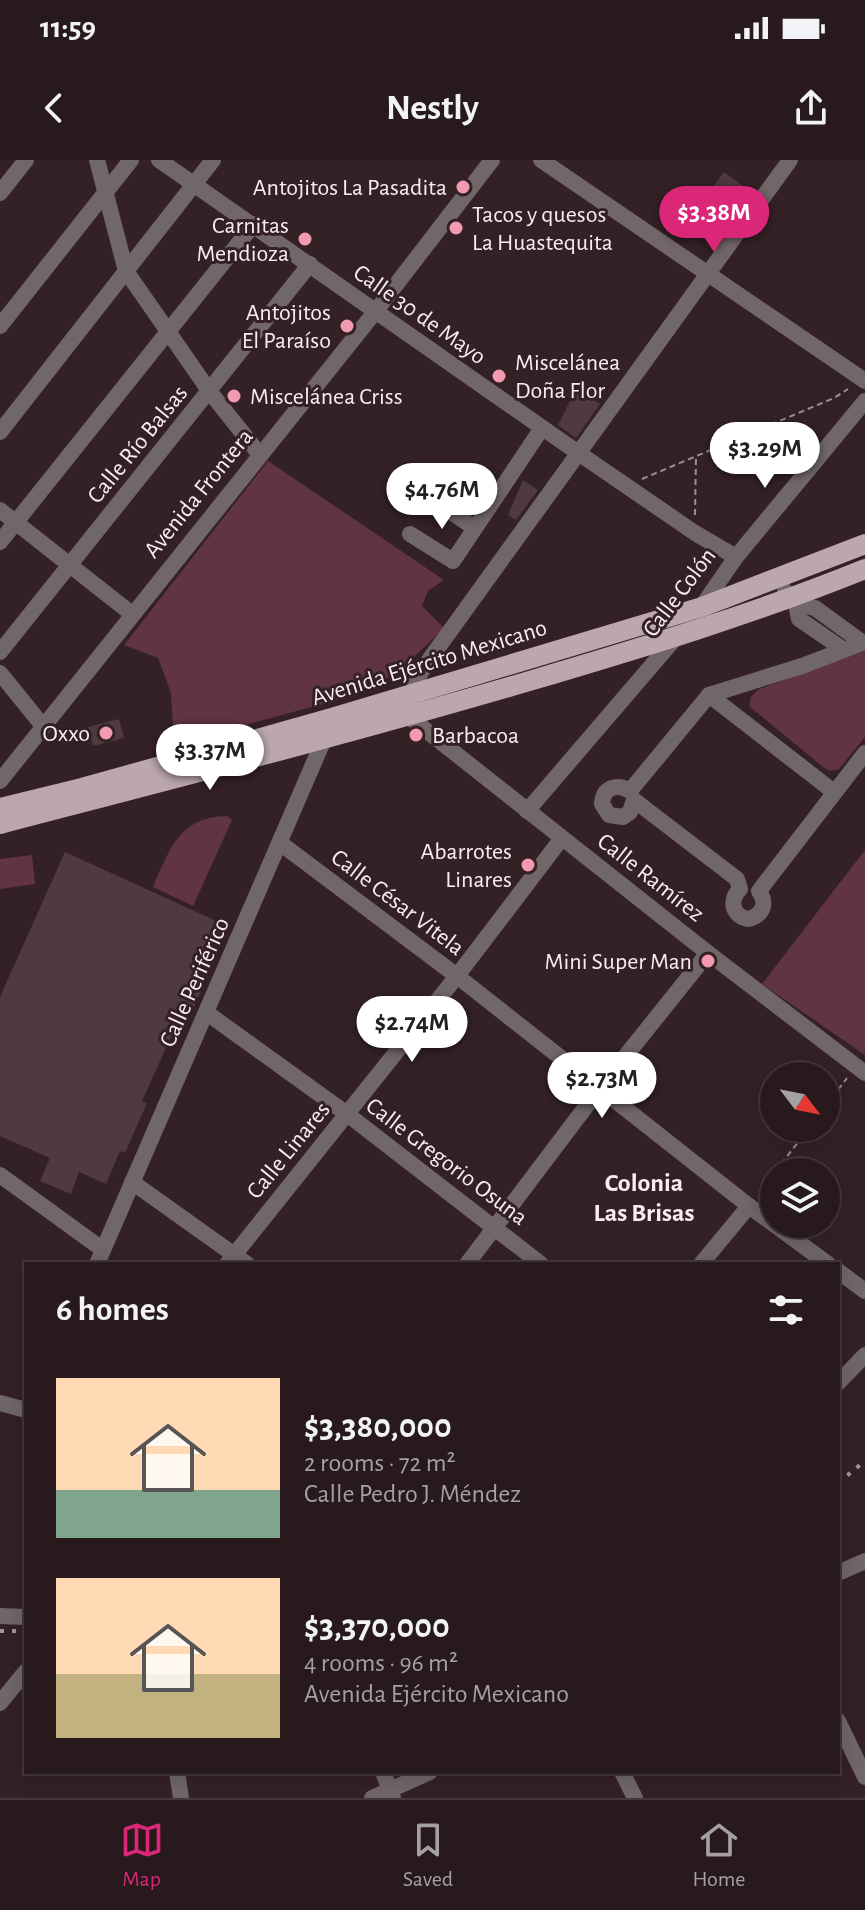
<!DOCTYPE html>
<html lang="en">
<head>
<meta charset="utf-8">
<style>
  body { margin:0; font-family:"Alegreya Sans",sans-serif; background:#2f2225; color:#f1f3f6; height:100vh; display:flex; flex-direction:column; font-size:30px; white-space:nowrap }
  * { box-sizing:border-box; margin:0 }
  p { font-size:26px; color:#a4a0a3 }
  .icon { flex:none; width:44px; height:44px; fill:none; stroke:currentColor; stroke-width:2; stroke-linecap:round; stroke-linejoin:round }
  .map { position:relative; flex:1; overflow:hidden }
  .sheet { position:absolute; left:24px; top:1102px; width:816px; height:512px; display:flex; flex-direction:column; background:#27191c; border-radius:0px; box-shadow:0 4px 20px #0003,0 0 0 2px #43383b }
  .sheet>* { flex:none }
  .needle { width:52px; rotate:122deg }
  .buttons { position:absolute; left:760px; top:902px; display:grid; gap:16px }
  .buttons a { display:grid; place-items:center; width:80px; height:80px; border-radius:50%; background:#27191c; box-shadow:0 4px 20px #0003,0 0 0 2px #43383b; font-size:40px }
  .price { position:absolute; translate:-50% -68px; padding:0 18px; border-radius:28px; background:#fff; color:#222; font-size:26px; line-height:52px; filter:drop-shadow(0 2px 4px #0008) }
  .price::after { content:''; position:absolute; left:50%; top:48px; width:24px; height:18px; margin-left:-12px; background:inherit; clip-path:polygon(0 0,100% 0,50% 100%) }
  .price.current { background:#db2777; color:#fff }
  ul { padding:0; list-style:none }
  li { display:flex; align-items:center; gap:24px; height:200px; padding:0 32px }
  li span { display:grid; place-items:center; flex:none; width:224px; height:160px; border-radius:0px; color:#555 }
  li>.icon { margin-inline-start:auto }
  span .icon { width:96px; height:96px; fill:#fffc; stroke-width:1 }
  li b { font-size:34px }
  h2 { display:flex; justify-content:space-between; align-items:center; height:96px; padding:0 32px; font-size:34px }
  .status { display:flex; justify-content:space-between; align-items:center; height:56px; padding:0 40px; background:#27191c; direction:ltr }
  .status svg { height:22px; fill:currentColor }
  header { display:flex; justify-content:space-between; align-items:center; height:104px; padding:0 32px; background:#27191c; font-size:36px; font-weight:700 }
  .dock { display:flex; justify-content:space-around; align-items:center; height:112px; border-top:2px solid #43383b; background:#27191c; font-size:22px; color:#a4a0a3 }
  .dock a { display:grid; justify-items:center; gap:4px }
  .dock .current { color:#db2777 }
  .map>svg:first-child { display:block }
</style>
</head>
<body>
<div class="status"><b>11:59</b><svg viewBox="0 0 49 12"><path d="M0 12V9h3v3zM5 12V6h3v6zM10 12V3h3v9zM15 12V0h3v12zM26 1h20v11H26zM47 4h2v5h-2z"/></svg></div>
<header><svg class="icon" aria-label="back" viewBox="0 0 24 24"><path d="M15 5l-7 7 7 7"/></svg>Nestly<svg class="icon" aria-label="share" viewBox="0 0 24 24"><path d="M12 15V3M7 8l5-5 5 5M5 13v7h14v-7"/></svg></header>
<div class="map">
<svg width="865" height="1638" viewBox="0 0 865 1638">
  <rect width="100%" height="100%" fill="#342126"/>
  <g fill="#613442">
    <path d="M268 301 444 420 428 431 422 446 444 468C418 494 393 518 360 534L174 584 171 533 158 498 124 485Z"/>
    <path d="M865 491V577L839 609 830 611 823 607 749 546 751 537 759 529Z"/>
    <path d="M227 656 232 660 193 746 153 727C170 689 179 657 227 656Z"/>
    <path d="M865 690V895L762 824Z"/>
    <path d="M32 695 35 724 0 729V699Z"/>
  </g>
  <g fill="#4e3a3f">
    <path d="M724 12 743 26 729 45 710 31Z"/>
    <path d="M576 229 600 244 576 278 558 265Z"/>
    <path d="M523 320 538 330 516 360 508 355Z"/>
    <path d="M119 559 124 578 93 586 88 567Z"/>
    <path d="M65 692 223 764 207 797 214 802 193 849 185 846 142 941 147 943 125 993 120 991 106 1024 79 1012 71 1034 40 1021 50 998 0 976V837Z"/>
  </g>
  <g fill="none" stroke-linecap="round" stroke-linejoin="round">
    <g stroke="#9d8e92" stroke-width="2" stroke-dasharray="6 4" stroke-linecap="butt">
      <path d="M642 319 834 238 848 229"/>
      <path d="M695 355 696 297"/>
      <path d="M826 946 847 918"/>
      <path d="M775 1012 809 968"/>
      <path d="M759 1032 774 1013"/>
    </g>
    <g stroke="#716769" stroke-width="16">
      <path d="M97 0 126 111 210 232 260 295"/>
      <path d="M159 0 577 292 695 373 736 397"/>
      <path d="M541 0 865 221"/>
      <path d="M790 0 432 496C419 515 405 532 408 556L708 793 865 913"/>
      <path d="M0 33 26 0"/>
      <path d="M0 166 131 0"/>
      <path d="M0 272 213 0"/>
      <path d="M456 312 495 338"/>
      <path d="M433 340 475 368"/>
      <path d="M0 350 132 454"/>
      <path d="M410 374 453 401 542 268"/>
      <path d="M0 382 254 64"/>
      <path d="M785 431 796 444 799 459 844 490"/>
      <path d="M796 444 815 448 863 483"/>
      <path d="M700 449 736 397 865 241"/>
      <path d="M865 482 802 506 709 535 630 631C617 623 603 627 602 644L609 655 623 657 630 652 634 640 737 719 740 729C728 741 733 757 749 759 764 754 767 743 759 731L865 593"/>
      <path d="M0 492 310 104"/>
      <path d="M0 513 43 566"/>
      <path d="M709 535 834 632"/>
      <path d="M0 621 375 152 492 0"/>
      <path d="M527 651 677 476"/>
      <path d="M280 683 457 816 749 1046 828 1104"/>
      <path d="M207 853 347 954 541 1104"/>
      <path d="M0 1015 102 1089"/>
      <path d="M132 1022 247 1104"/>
      <path d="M97 1104 328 570"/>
      <path d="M227 1104 457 816 562 678"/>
      <path d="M467 1104 600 928 708 793"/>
      <path d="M701 1104 749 1046"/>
      <path d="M838 1111 865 1131"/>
      <path d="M838 1223 865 1195"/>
      <path d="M0 1243 26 1250"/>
      <path d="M838 1413 865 1401"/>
      <path d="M0 1456 26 1457"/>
      <path d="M0 1543 26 1511"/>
      <path d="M838 1561 865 1617"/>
      <path d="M177 1612 181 1638"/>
      <path d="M383 1612 393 1638"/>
      <path d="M622 1612 635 1638"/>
      <path d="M372 1638 430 1612"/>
    </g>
    <g stroke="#bba7ac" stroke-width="20">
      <path d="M0 648 82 628 332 558 702 447 865 384"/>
      <path d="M0 664C176 618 352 573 526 522 641 488 754 454 865 409"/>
    </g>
    <g stroke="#a39397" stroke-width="4" stroke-dasharray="4 8" stroke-linecap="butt">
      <path d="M838 1323 865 1301"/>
      <path d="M0 1471H26"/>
    </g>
  </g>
  <g fill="#f19ab2" stroke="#342126" stroke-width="3">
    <circle cx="463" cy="27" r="8"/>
    <circle cx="456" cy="68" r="8"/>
    <circle cx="305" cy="79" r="8"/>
    <circle cx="347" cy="166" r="8"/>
    <circle cx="499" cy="216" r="8"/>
    <circle cx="234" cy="236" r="8"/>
    <circle cx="106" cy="573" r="8"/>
    <circle cx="416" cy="575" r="8"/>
    <circle cx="528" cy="705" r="8"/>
    <circle cx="708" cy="801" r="8"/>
  </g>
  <g text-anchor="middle" stroke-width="6" stroke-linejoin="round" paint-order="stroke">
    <g font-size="24" fill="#faedf0" stroke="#342126" text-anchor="end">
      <text x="447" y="35">Antojitos La Pasadita</text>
      <text x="472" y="62" text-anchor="start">Tacos y quesos<tspan x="472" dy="28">La Huastequita</tspan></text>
      <text x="289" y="73">Carnitas<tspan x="289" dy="28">Mendioza</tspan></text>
      <text x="331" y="160">Antojitos<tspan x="331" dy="28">El Paraíso</tspan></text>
      <text x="515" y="210" text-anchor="start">Miscelánea<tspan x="515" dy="28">Doña Flor</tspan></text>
      <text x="250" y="244" text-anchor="start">Miscelánea Criss</text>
      <text x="90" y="581">Oxxo</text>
      <text x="432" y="583" text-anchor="start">Barbacoa</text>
      <text x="512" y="699">Abarrotes<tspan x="512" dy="28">Linares</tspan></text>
      <text x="692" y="809">Mini Super Man</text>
    </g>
    <g font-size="24" fill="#faedf0" stroke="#342126">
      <text transform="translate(420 154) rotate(35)" y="8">Calle 30 de Mayo</text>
      <text transform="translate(137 284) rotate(-51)" y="8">Calle Río Balsas</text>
      <text transform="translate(198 333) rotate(-51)" y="8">Avenida Frontera</text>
      <text transform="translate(679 432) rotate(-53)" y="8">Calle Colón</text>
      <text transform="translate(429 502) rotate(-17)" y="8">Avenida Ejército Mexicano</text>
      <text transform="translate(651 717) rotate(38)" y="8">Calle Ramírez</text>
      <text transform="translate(398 742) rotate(37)" y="8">Calle César Vitela</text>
      <text transform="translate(194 822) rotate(-66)" y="8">Calle Periférico</text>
      <text transform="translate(288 990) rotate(-51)" y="8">Calle Linares</text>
      <text transform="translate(447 1001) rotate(37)" y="8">Calle Gregorio Osuna</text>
    </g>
    <g font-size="26" font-weight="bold" fill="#faedf0" stroke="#342126">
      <text x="644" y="1031">Colonia<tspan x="644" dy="30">Las Brisas</tspan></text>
    </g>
  </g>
</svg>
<div class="buttons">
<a><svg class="needle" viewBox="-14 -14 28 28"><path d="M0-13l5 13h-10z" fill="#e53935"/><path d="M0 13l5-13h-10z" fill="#a4a0a3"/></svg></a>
<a><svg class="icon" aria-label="layers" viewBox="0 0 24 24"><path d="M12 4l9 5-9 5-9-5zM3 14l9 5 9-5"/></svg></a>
</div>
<b class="price current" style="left:714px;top:94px">$3.38M</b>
<b class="price" style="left:765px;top:330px">$3.29M</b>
<b class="price" style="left:442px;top:371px">$4.76M</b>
<b class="price" style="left:210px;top:632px">$3.37M</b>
<b class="price" style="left:412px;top:904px">$2.74M</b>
<b class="price" style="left:602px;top:960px">$2.73M</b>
<section class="sheet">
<h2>6 homes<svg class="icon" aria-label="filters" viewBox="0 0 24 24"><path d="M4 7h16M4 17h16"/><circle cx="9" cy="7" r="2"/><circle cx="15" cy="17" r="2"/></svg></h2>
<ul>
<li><span style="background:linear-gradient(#ffd9b3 70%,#7fa58c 0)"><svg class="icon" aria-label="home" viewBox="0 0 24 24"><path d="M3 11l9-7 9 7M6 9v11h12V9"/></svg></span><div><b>$3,380,000</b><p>2 rooms · 72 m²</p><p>Calle Pedro J. Méndez</p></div></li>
<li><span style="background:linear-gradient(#ffd9b3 60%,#c2b280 0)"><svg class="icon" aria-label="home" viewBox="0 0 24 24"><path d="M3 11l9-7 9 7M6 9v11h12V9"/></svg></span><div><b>$3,370,000</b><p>4 rooms · 96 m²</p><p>Avenida Ejército Mexicano</p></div></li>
</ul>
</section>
</div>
<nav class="dock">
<a class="current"><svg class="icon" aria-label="map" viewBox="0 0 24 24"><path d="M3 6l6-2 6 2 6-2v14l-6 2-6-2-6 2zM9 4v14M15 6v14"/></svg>Map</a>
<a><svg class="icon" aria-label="saved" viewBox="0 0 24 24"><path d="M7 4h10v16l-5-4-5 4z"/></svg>Saved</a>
<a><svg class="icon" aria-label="home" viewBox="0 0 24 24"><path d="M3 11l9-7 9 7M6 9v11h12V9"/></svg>Home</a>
</nav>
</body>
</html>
